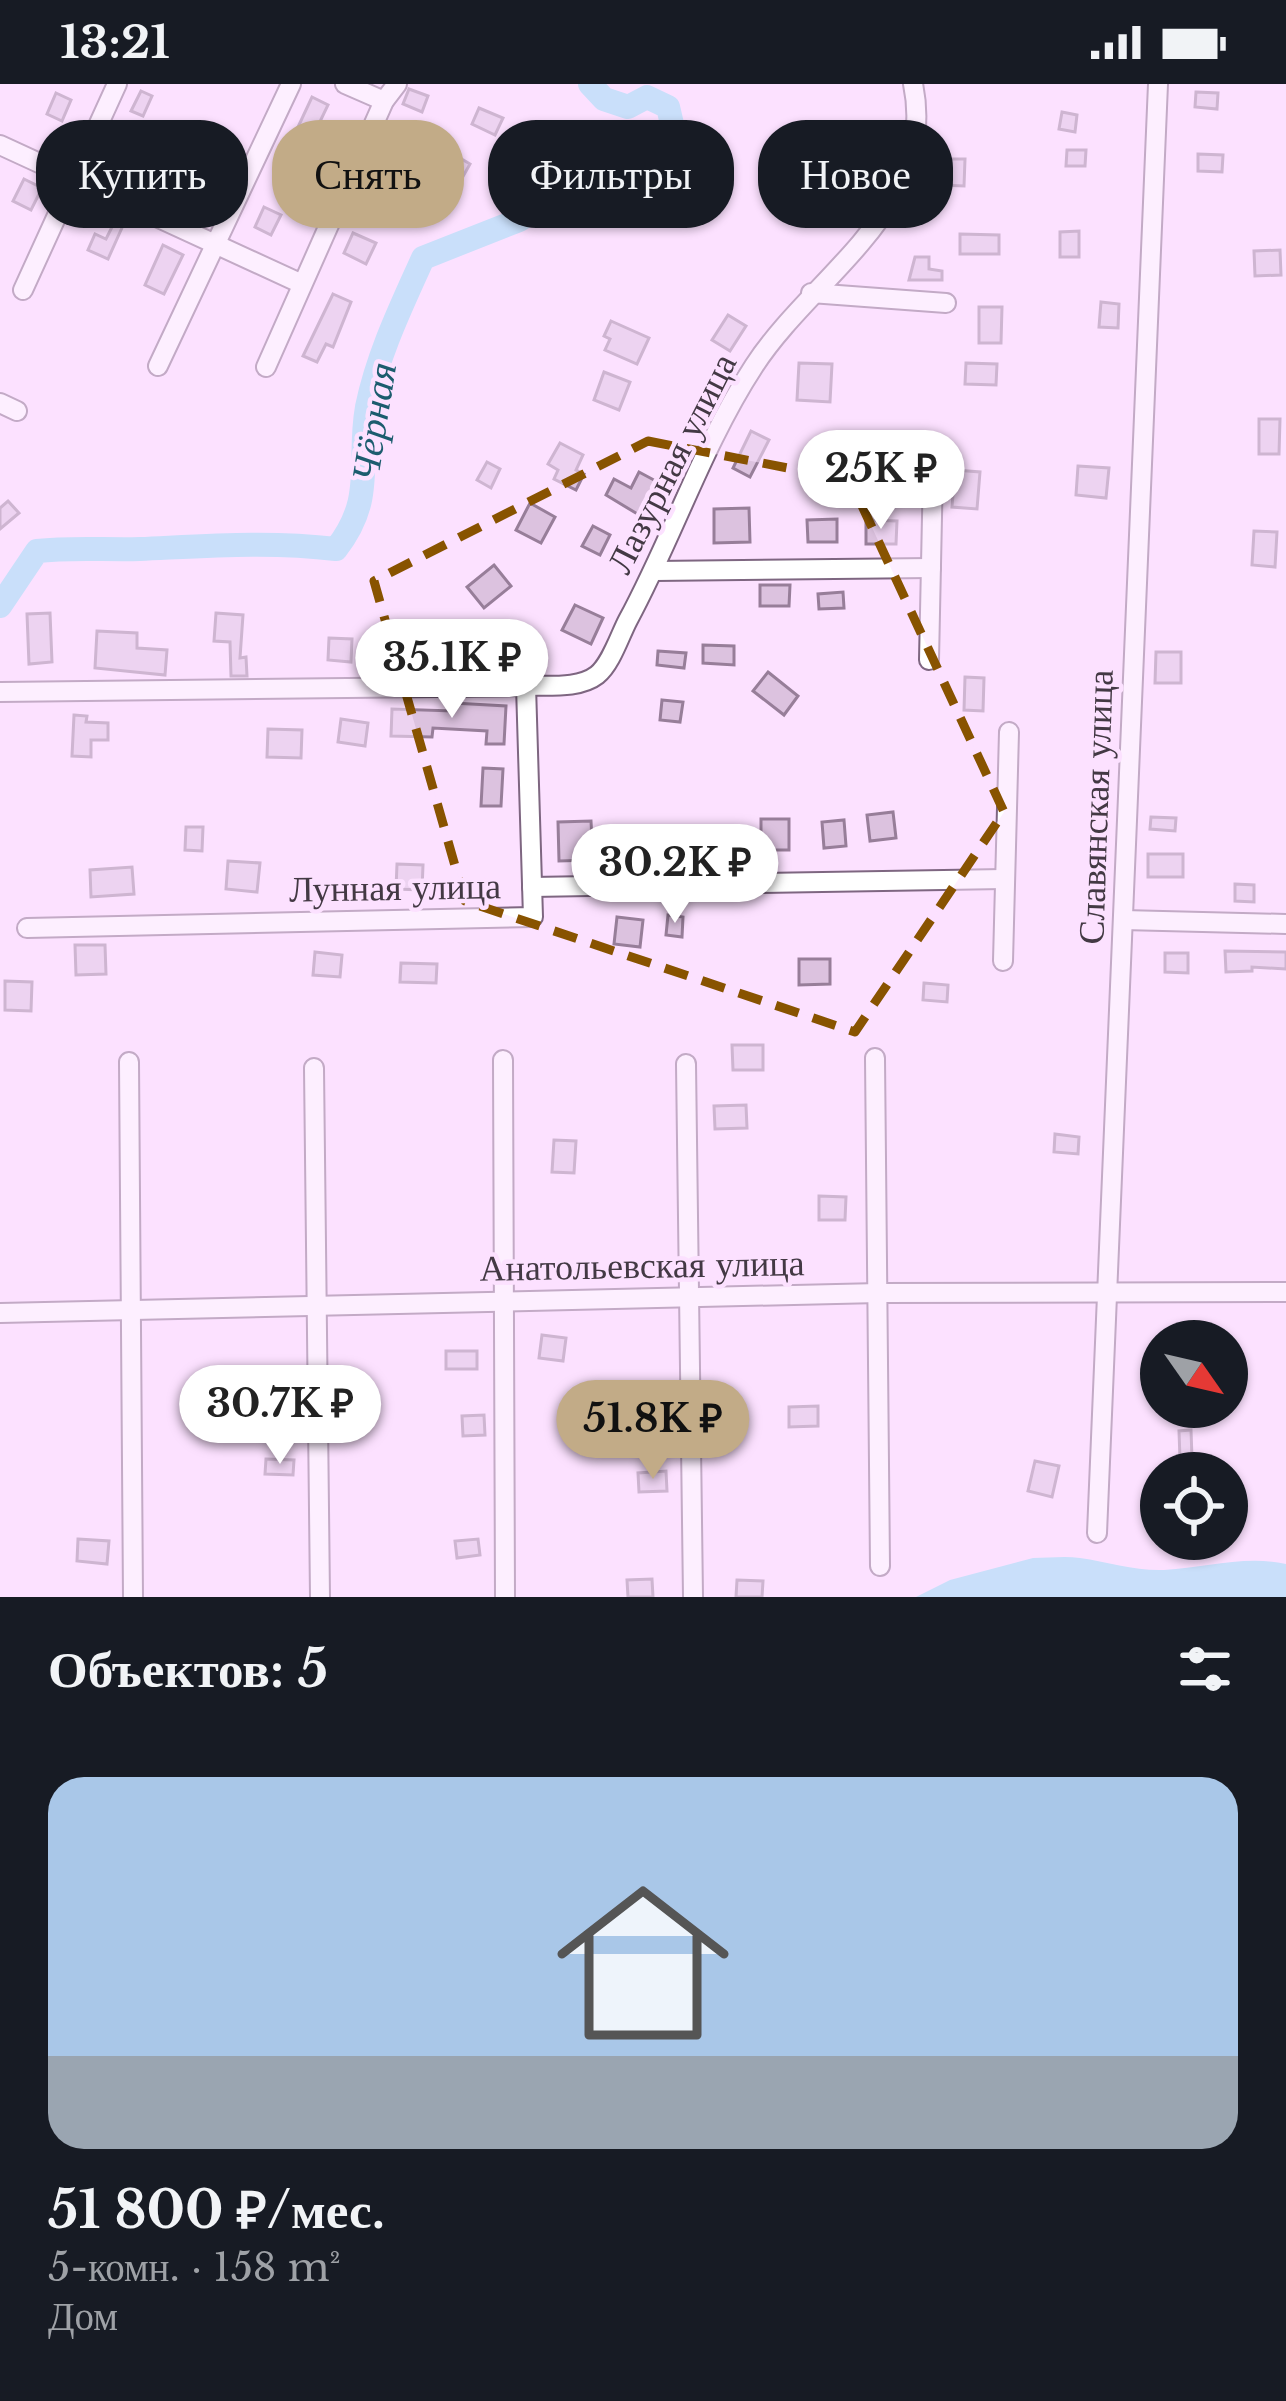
<!DOCTYPE html>
<html lang="ru">
<head>
<meta charset="utf-8">
<style>
  body { margin:0; font-family:"Libre Baskerville",serif; background:#242831; color:#f1f3f6; height:100vh; display:flex; flex-direction:column; font-size:45px; white-space:nowrap }
  * { box-sizing:border-box; margin:0 }
  p { font-size:39px; color:#9ea1a6 }
  .icon { flex:none; width:66px; height:66px; fill:none; stroke:currentColor; stroke-width:2; stroke-linecap:round; stroke-linejoin:round }
  .map { position:relative; height:1513px; overflow:hidden }
  .drawer { display:flex; flex-direction:column; background:#171b24; flex:1 }
  .drawer>* { flex:none }
  .guide { position:absolute; left:36px; top:36px; width:1215px; height:108px; display:flex; gap:24px }
  .needle { width:78px; rotate:124deg }
  .buttons { position:absolute; left:1140px; top:1236px; display:grid; gap:24px }
  .buttons a { display:grid; place-items:center; width:108px; height:108px; border-radius:50%; background:#171b24; box-shadow:0 3px 9px #0004; font-size:60px }
  .price { position:absolute; translate:-50% -102px; padding:0 27px; border-radius:42px; background:#fff; color:#222; font-size:39px; line-height:78px; filter:drop-shadow(0 3px 6px #0008) }
  .price::after { content:''; position:absolute; left:50%; top:72px; width:36px; height:27px; margin-left:-18px; background:inherit; clip-path:polygon(0 0,100% 0,50% 100%) }
  .price.selected { background:#c2ab87; color:#111 }
  ul { padding:0; list-style:none }
  li { display:grid; align-content:center; gap:24px; height:636px; padding:0 48px }
  li+li { border-top:3px solid #363941 }
  li span { display:grid; place-items:center; height:372px; border-radius:36px; color:#555 }
  li>.icon { margin-inline-start:auto }
  span .icon { width:216px; height:216px; fill:#fffc; stroke-width:1 }
  li b { font-size:51px }
  h2 { display:flex; justify-content:space-between; align-items:center; height:144px; padding:0 48px; font-size:51px }
  .tag { padding:0 42px; border-radius:48px; background:#171b24; box-shadow:0 3px 9px #0004; font-size:42px; line-height:108px }
  .tag.selected { background:#c2ab87; color:#111 }
  .status { display:flex; justify-content:space-between; align-items:center; height:84px; padding:0 60px; background:#171b24; direction:ltr }
  .status svg { height:33px; fill:currentColor }
  .map>svg:first-child { display:block }
</style>
</head>
<body>
<div class="status"><b>13:21</b><svg viewBox="0 0 49 12"><path d="M0 12V9h3v3zM5 12V6h3v6zM10 12V3h3v9zM15 12V0h3v12zM26 1h20v11H26zM47 4h2v5h-2z"/></svg></div>
<div class="map">
<svg width="1286" height="1513" viewBox="0 0 1286 1513">
  <rect width="100%" height="100%" fill="#fce1ff"/>
  <path fill="#8cdbf4" d="M1033 1474C1048 1474 1065 1472 1080 1474 1108 1478 1135 1487 1164 1486 1206 1484 1244 1471 1286 1480V1513H916L950 1496Z"/>
  <g fill="none" stroke-linecap="round" stroke-linejoin="round">
    <path stroke="#8cdbf4" stroke-width="24" d="M0 522 37 467C72 463 105 466 140 465 207 462 269 457 336 465 376 414 357 379 367 323 378 270 401 223 423 174L519 136 595 88 675 53 668 23 647 13 628 23 604 15 590 0"/>
  </g>
  <g fill="#dcc2df" stroke="#977e99" stroke-width="3">
    <path d="M409 5 428 12 422 28 403 20Z"/>
    <path d="M141 7 152 12 143 32 131 27Z"/>
    <path d="M1196 8 1218 9 1217 25 1195 23Z"/>
    <path d="M56 9 71 16 62 37 47 30Z"/>
    <path d="M312 13 328 21 314 50 298 43Z"/>
    <path d="M479 24 503 34 495 51 472 40Z"/>
    <path d="M1062 28 1077 31 1075 48 1059 45Z"/>
    <path d="M221 56 235 64 222 88 226 90 218 110 196 100Z"/>
    <path d="M116 61 138 71 130 88 108 77Z"/>
    <path d="M1067 66H1086L1085 82H1066Z"/>
    <path d="M450 68 470 80 461 96 440 84Z"/>
    <path d="M1198 70 1223 71 1222 88 1198 87Z"/>
    <path d="M940 75H965L964 102 939 101Z"/>
    <path d="M24 95 42 104 31 126 13 117Z"/>
    <path d="M369 113 384 121 376 137 361 129Z"/>
    <path d="M264 123 281 131 271 151 255 143Z"/>
    <path d="M117 133 125 137 108 175 88 166 95 150 106 155Z"/>
    <path d="M1079 147V173H1060V148Z"/>
    <path d="M353 149 376 159 366 180 344 169Z"/>
    <path d="M960 150 999 151V170H960Z"/>
    <path d="M163 161 183 171 164 210 145 201Z"/>
    <path d="M1280 166 1281 191 1255 192 1254 167Z"/>
    <path d="M915 173H929V185L942 187V196H909Z"/>
    <path d="M333 210 351 218 333 263 326 260 317 278 303 272Z"/>
    <path d="M1101 218 1119 220 1118 244 1099 243Z"/>
    <path d="M979 223H1002L1001 259H979Z"/>
    <path d="M728 231 746 242 730 267 712 256Z"/>
    <path d="M611 237 649 254 637 280 605 266 610 255 604 252Z"/>
    <path d="M799 279 832 280 830 318 797 316Z"/>
    <path d="M966 279 997 280 996 301 965 300Z"/>
    <path d="M604 288 630 298 619 326 594 316Z"/>
    <path d="M1259 335H1280L1279 370H1259Z"/>
    <path d="M751 347 769 356 750 393 733 384Z"/>
    <path d="M560 359 583 371 576 386 584 390 576 406 554 395 558 386 548 380Z"/>
    <path d="M487 378 500 385 491 404 477 396Z"/>
    <path d="M1078 382 1109 384 1106 414 1076 411Z"/>
    <path d="M955 386 980 388 977 425 952 423Z"/>
    <path d="M639 388 667 403 649 437 606 411 614 395 631 404Z"/>
    <path d="M8 417 19 429 0 445V424Z"/>
    <path d="M530 419 555 433 541 459 516 446Z"/>
    <path d="M749 424 750 458 714 459V425Z"/>
    <path d="M837 435V458H808L807 436Z"/>
    <path d="M866 436 897 437 896 460H866Z"/>
    <path d="M593 442 610 451 600 471 582 462Z"/>
    <path d="M1254 447 1277 448 1275 483 1252 481Z"/>
    <path d="M494 481 511 502 484 524 467 503Z"/>
    <path d="M760 501H790L789 522H760Z"/>
    <path d="M843 508 844 524 819 525 818 510Z"/>
    <path d="M575 521 603 534 591 560 562 546Z"/>
    <path d="M50 529 52 578 29 580 27 530Z"/>
    <path d="M216 529 243 531 240 574 246 573 247 592H231L230 558 214 557Z"/>
    <path d="M97 547 137 549V564L167 566 165 591 95 584Z"/>
    <path d="M329 554 352 555 351 578 328 576Z"/>
    <path d="M703 561 734 562V581L703 579Z"/>
    <path d="M658 567 686 569 684 584 657 581Z"/>
    <path d="M1156 568H1181V599H1155Z"/>
    <path d="M768 588 798 612 784 631 753 607Z"/>
    <path d="M965 593 984 594 983 627 964 626Z"/>
    <path d="M662 616 683 618 680 638 660 636Z"/>
    <path d="M453 619 506 622 504 660H486L487 647 433 644 432 653 391 652 392 625 453 627Z"/>
    <path d="M74 631 87 632 86 638 108 639V656H91V673L72 672Z"/>
    <path d="M341 635 368 639 365 662 338 658Z"/>
    <path d="M268 645 302 646 301 674 267 673Z"/>
    <path d="M483 684 503 685 501 722H481Z"/>
    <path d="M893 728 896 754 870 757 867 731Z"/>
    <path d="M1151 733 1176 734 1175 747 1150 745Z"/>
    <rect x="761" y="735" width="28" height="31"/>
    <path d="M844 736 846 762 824 764 822 738Z"/>
    <path d="M591 737 593 776 559 777 558 738Z"/>
    <path d="M186 743H203L202 767 185 766Z"/>
    <path d="M697 746 723 747 722 767 696 766Z"/>
    <rect x="1148" y="770" width="35" height="23"/>
    <path d="M228 777 260 779 257 808 226 805Z"/>
    <path d="M397 780 423 781 422 806 396 805Z"/>
    <path d="M132 783 134 810 91 813 90 786Z"/>
    <path d="M1235 800 1254 801V818L1235 817Z"/>
    <path d="M668 831 683 833 682 853 666 851Z"/>
    <path d="M617 833 643 836 640 863 614 860Z"/>
    <path d="M75 861H105L106 890 76 891Z"/>
    <path d="M1225 867 1286 868V885L1252 883V887L1226 888Z"/>
    <path d="M315 868 342 871 340 893 313 891Z"/>
    <path d="M1165 869H1188V889L1165 888Z"/>
    <path d="M799 875H830V900L799 901Z"/>
    <path d="M401 879 437 880 436 899 400 898Z"/>
    <path d="M5 897 32 898 31 927 5 926Z"/>
    <path d="M924 899 948 901 947 918 923 916Z"/>
    <path d="M732 961H763V986H733Z"/>
    <path d="M746 1021 747 1044 715 1045 714 1022Z"/>
    <path d="M1055 1050 1079 1053 1078 1070 1054 1068Z"/>
    <path d="M554 1056 576 1057 574 1089 552 1088Z"/>
    <path d="M819 1112 846 1113 845 1136H819Z"/>
    <path d="M542 1251 566 1254 563 1277 539 1274Z"/>
    <rect x="446" y="1267" width="31" height="18"/>
    <path d="M644 1316 667 1317 666 1338H644Z"/>
    <path d="M818 1322V1342L789 1343V1323Z"/>
    <path d="M484 1331 485 1351 463 1352 462 1332Z"/>
    <path d="M1191 1346 1192 1374 1180 1375 1179 1347Z"/>
    <path d="M266 1375 294 1376 293 1391 265 1390Z"/>
    <path d="M1035 1377 1059 1382 1052 1413 1028 1407Z"/>
    <path d="M666 1387 667 1407 639 1408 638 1389Z"/>
    <path d="M1147 1400 1161 1404V1424L1142 1420Z"/>
    <path d="M78 1455 109 1457 107 1480 77 1477Z"/>
    <path d="M478 1455 480 1471 457 1474 455 1457Z"/>
    <path d="M652 1495 653 1513H628L627 1496Z"/>
    <path d="M737 1496 763 1497 762 1513H736Z"/>
  </g>
  <g fill="none" stroke-linecap="round" stroke-linejoin="round">
    <defs>
      <g id="minor">
        <path d="M345 0 384 17"/>
        <path d="M0 61 302 200"/>
        <path d="M23 206 117 0"/>
        <path d="M811 209 946 219"/>
        <path d="M158 282 291 0"/>
        <path d="M266 283 384 17 397 0"/>
        <path d="M0 319 17 327"/>
        <path d="M655 487 931 484"/>
        <path d="M929 576 933 385"/>
        <path d="M0 608 526 602C548 601 579 605 597 591 611 580 620 551 628 536 673 453 703 360 754 282 813 191 939 124 913 0"/>
        <path d="M532 803 1004 795"/>
        <path d="M1123 836 1286 840"/>
        <path d="M27 844 533 833 526 602"/>
        <path d="M1003 877 1009 648"/>
        <path d="M875 974 880 1482"/>
        <path d="M503 976 505 1513"/>
        <path d="M129 978 133 1513"/>
        <path d="M686 980 693 1513"/>
        <path d="M314 984 320 1513"/>
        <path d="M0 1229 879 1209 1286 1208"/>
        <path d="M1097 1449 1158 0"/>
      </g>
    </defs>
    <use href="#minor" stroke="#7e6681" stroke-width="22"/>
    <use href="#minor" stroke="#fff" stroke-width="18"/>
  </g>
  <path d="M0 0H1286V1513H0ZM648 357 850 396 1004 728 855 948 465 817 374 497Z" fill="#fce1ff" fill-opacity=".55" fill-rule="evenodd"/>
  <path fill="none" stroke="#885300" stroke-width="9" stroke-dasharray="24 15" stroke-linejoin="round" d="M648 357 850 396 1004 728 855 948 465 817 374 497Z"/>
  <g text-anchor="middle" stroke-width="9" stroke-linejoin="round" paint-order="stroke">
    <g font-size="36" fill="#433944" stroke="#fce1ff">
      <text transform="translate(671 379) rotate(-63)" y="13">Лазурная улица</text>
      <text transform="translate(1095 723) rotate(-88)" y="13">Славянская улица</text>
      <text transform="translate(395 803) rotate(-1)" y="13">Лунная улица</text>
      <text transform="translate(642 1181) rotate(-1)" y="13">Анатольевская улица</text>
    </g>
    <g font-size="39" font-style="italic" fill="#1c5c6e" stroke="#fce1ff">
      <text transform="translate(373 338) rotate(-81)" y="14">Чёрная</text>
    </g>
  </g>
</svg>
<div class="buttons">
<a><svg class="needle" viewBox="-14 -14 28 28"><path d="M0-13l5 13h-10z" fill="#e53935"/><path d="M0 13l5-13h-10z" fill="#9ea1a6"/></svg></a>
<a><svg class="icon" aria-label="locate" viewBox="0 0 24 24"><circle cx="12" cy="12" r="6"/><path d="M12 2v4M12 18v4M2 12h4M18 12h4"/></svg></a>
</div>
<b class="price" style="left:881px;top:448px">25K ₽</b>
<b class="price" style="left:452px;top:637px">35.1K ₽</b>
<b class="price" style="left:675px;top:842px">30.2K ₽</b>
<b class="price" style="left:280px;top:1383px">30.7K ₽</b>
<b class="price selected" style="left:653px;top:1398px">51.8K ₽</b>
<div class="guide">
<a class="tag">Купить</a>
<a class="tag selected">Снять</a>
<a class="tag">Фильтры</a>
<a class="tag">Новое</a>
</div>
</div>
<section class="drawer">
<h2>Объектов: 5<svg class="icon" aria-label="filters" viewBox="0 0 24 24"><path d="M4 7h16M4 17h16"/><circle cx="9" cy="7" r="2"/><circle cx="15" cy="17" r="2"/></svg></h2>
<ul>
<li><span style="background:linear-gradient(#a9c7e8 75%,#9aa5b1 0)"><svg class="icon" aria-label="home" viewBox="0 0 24 24"><path d="M3 11l9-7 9 7M6 9v11h12V9"/></svg></span><div><b>51 800 ₽/мес.</b><p>5-комн. · 158 m²</p><p>Дом</p></div></li>
</ul>
</section>
</body>
</html>
